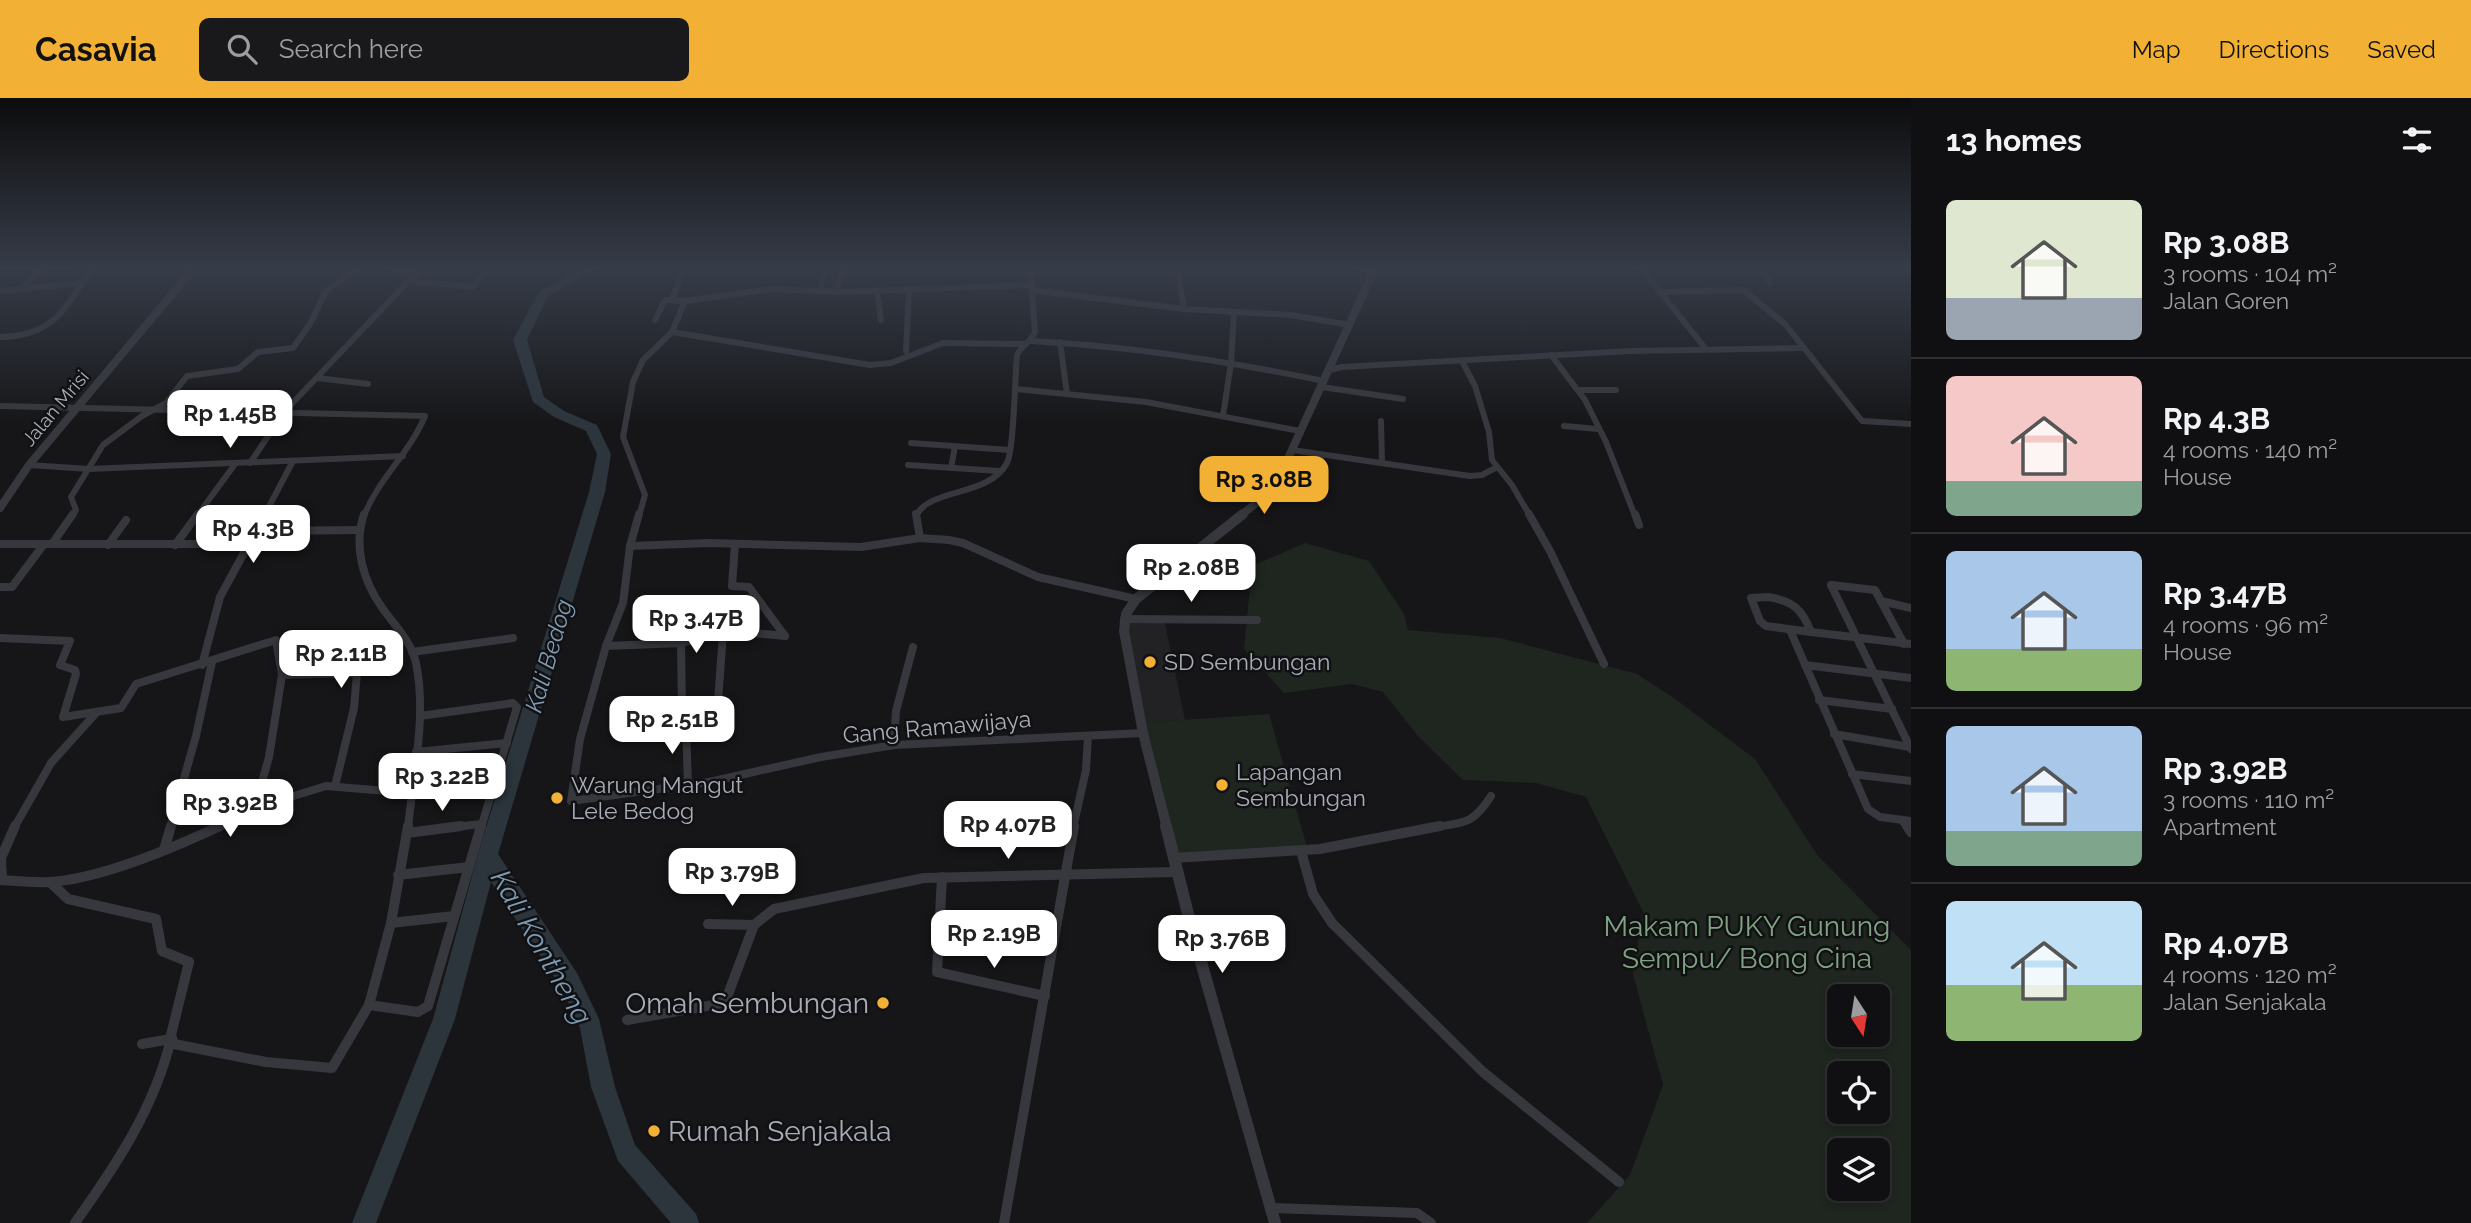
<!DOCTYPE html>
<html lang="en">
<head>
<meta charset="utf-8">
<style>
  body { margin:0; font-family:Raleway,sans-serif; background:#19191b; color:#f1f3f6; height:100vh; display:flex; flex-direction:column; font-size:26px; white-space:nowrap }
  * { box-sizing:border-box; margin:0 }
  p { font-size:23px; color:#9c9d9f }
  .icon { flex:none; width:38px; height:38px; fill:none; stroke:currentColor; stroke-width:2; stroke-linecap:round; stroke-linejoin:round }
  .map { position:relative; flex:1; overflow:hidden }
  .details { display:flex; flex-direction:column; background:#101012; width:560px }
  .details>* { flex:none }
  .needle { width:46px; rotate:168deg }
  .fabs { position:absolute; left:1827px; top:886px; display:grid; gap:14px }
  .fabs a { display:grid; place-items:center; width:63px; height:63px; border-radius:10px; background:#101012; box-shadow:0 4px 10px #0003,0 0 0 2px #303032; font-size:35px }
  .price { position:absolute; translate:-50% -60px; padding:0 16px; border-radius:14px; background:#fff; color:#222; font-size:23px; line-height:46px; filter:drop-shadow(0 2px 4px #0008) }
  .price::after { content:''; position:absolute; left:50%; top:42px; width:21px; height:16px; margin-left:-10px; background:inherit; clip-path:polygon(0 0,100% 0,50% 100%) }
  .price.current { background:#f2b134; color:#111 }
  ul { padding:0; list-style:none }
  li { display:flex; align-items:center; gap:21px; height:175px; padding:0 35px }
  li+li { border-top:2px solid #303032 }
  li span { display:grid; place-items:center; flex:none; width:196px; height:140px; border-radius:10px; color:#555 }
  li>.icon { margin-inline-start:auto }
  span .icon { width:84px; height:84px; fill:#fffc; stroke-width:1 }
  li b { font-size:30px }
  h2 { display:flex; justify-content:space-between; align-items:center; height:84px; padding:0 35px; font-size:30px }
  header { display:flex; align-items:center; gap:42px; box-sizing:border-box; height:98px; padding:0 35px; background:#f2b134; color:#111 }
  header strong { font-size:33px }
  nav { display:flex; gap:38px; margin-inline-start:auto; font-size:24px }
  .search { width:490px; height:63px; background:#19191b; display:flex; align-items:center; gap:18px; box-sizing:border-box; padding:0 24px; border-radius:10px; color:#9c9d9f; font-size:26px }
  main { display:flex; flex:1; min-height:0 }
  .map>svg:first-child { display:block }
</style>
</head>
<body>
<header>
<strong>Casavia</strong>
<div class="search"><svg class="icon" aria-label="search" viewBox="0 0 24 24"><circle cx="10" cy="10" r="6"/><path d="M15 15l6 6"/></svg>Search here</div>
<nav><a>Map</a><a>Directions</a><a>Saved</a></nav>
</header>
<main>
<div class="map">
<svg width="1911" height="1125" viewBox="0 0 1911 1125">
  <rect width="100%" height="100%" fill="#161618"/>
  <path fill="#222225" d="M1164 521 1185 622 1138 625 1119 523Z"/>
  <g fill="#1e261f" fill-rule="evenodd">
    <path d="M1305 445 1369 463 1404 516 1408 532 1500 540 1637 576 1674 600 1755 661 1818 758 1911 852V1125H1587L1630 1077 1663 987 1633 876 1643 814 1586 699 1536 685 1463 682 1417 637 1383 594 1352 586 1284 595 1244 551 1252 468ZM1839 898H1878V936H1839ZM1839 975H1878V1013H1839ZM1839 1052H1878V1090H1839Z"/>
    <path d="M1269 616 1307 749 1173 756 1139 625Z"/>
  </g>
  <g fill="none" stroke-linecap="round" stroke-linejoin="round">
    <path fill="#2c353c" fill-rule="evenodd" d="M584 170H599L548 198 527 242 544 299 564 313 597 327 611 356 605 394 498 756 577 875 599 921 615 989 635 1047 696 1116 699 1125H671L618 1063 591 989 580 930 561 889 491 784 455 921 376 1125H352L433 921 478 756 589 394 597 356 586 333 554 319 533 304 513 242 539 193Z"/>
    <g stroke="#37383d" stroke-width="6">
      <path d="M5 170H68"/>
      <path d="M1177 170 1184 211"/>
      <path d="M1352 170 1374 172"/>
      <path d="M1641 170 1705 250"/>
      <path d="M1760 170 1770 185"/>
      <path d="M409 183 473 189 489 170"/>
      <path d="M23 189 42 170"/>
      <path d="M820 192 825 170"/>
      <path d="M1031 192 1184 211 1291 217 1350 227"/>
      <path d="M0 193 82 185"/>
      <path d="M877 193 881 222"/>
      <path d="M836 194 844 170"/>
      <path d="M1659 194 1743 192 1785 226 1862 323 1911 326"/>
      <path d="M672 202 683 170"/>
      <path d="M655 222 665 202 685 203 772 191 842 194 1031 187"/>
      <path d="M672 234 685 203"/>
      <path d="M0 239C54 238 65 211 92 170"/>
      <path d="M1030 243C1129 248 1227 263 1324 283"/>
      <path d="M1060 244 1067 296"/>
      <path d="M906 253 909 191"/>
      <path d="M1551 257 1585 302 1606 344 1635 418"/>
      <path d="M1462 263 1475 288 1489 334 1492 362 1512 387 1530 418"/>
      <path d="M1330 272 1342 269 1630 253 1803 250"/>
      <path d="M317 280 368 286"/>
      <path d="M1322 289 1403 301"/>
      <path d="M1015 291 1146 304 1300 333"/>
      <path d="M1578 292H1616"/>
      <path d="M0 308 425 318C410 355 378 381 364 418"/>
      <path d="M1223 318 1231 265 1234 215"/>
      <path d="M1381 323 1382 365"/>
      <path d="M1564 328 1598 331"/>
      <path d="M911 345 1009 352"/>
      <path d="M1292 352 1470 378 1482 377 1497 369"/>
      <path d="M250 365 285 313 418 173 387 170"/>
      <path d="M29 367 89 371 403 358"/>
      <path d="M908 367 999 373"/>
      <path d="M951 370 955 348"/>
      <path d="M72 418 76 412 71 399 103 347 142 318 166 305 187 278 238 271 258 254 293 250 310 226 326 193 358 170"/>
      <path d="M197 418 235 366"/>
      <path d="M264 418 293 363"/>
      <path d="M639 418 645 397 623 339 633 284 643 262 672 234 870 267 891 265 943 245 1024 246"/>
      <path d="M916 418C929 390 989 399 1007 365 1014 352 1015 277 1017 257 1022 247 1031 244 1035 234L1030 170"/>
    </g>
    <g stroke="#37383d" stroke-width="8">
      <path d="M364 416C353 449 363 483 383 511 396 529 411 543 416 565 427 619 413 677 408 730"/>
      <path d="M639 416 630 448 623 505 606 548 580 641 571 703 709 684 821 659 894 647 1143 635"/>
      <path d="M916 416 920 440"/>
      <path d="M1529 416 1550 453 1604 566"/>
      <path d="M1635 416 1639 427"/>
      <path d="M256 433 359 432"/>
      <path d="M0 446H249"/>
      <path d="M52 446 73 416"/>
      <path d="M735 446 732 488 749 489 785 538"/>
      <path d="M108 447 126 422"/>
      <path d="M175 447 198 416"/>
      <path d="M630 448 709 445 861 449 920 440 949 442 963 445 1038 479 1136 501"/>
      <path d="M1831 487 1911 651"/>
      <path d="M1831 487 1875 492 1904 546"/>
      <path d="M0 489H12L44 446"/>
      <path d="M1768 499C1793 503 1802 511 1811 534L1766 528 1760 523 1751 500Z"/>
      <path d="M1881 503 1911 510"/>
      <path d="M1124 521 1257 522"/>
      <path d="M1790 532 1868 711 1880 719 1911 723"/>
      <path d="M1811 534 1911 546"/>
      <path d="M0 540 70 543 60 567 75 572 76 576 63 619 121 610 136 586 276 542 282 577 269 659 254 713"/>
      <path d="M681 545 682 615 688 622"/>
      <path d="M606 548 681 545 732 533 785 538"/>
      <path d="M412 554 513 540"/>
      <path d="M202 567 220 499 265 416"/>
      <path d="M1805 567 1911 580"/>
      <path d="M282 577 357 575 354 610 335 688"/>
      <path d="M1819 602 1892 611"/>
      <path d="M717 617 723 535"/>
      <path d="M420 618 513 605 517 609 481 730"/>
      <path d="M686 629 688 687"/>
      <path d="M1834 636 1910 649"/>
      <path d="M894 647 896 613 913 549"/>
      <path d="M416 654 507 645"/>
      <path d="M1852 676 1911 683"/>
      <path d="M1902 722 1908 730"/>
      <path d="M14 730 51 665 96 615"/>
      <path d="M170 730 196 638 212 564"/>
      <path d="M216 730 271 705 326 688 411 695 493 685"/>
      <path d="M447 730 481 726"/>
      <path d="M1073 730 1086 672 1088 638"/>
      <path d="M1431 730C1463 724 1472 728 1491 698"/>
    </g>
    <g stroke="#37383d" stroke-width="10">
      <path d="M1907 728 1911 734"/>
      <path d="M407 735 461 728"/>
      <path d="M164 752 171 728"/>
      <path d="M1301 753 1313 796 1332 825 1483 974 1619 1084"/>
      <path d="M1173 760 1320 751 1440 728"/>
      <path d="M398 777 469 769"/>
      <path d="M942 779 937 874 1045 898"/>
      <path d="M0 782C16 783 33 785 49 784 101 781 173 750 220 728"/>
      <path d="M2 782 1 760 15 728"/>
      <path d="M50 784 68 801 156 821 162 853 189 864 171 937 174 946 266 964 332 970 369 907 391 825 408 728"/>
      <path d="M391 825 454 818"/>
      <path d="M708 826 754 827"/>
      <path d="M369 907 418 914 428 908 481 728"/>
      <path d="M627 922 719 906 727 899 754 827 774 811 924 780 1177 774"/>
      <path d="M1272 1110 1417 1115 1431 1125"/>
      <path d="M75 1125C116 1067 154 1011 171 941L142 946"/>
      <path d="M1004 1125 1074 728"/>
    </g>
    <g stroke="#37383d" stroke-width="8">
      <path d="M0 410 29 367 194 170"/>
      <path d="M1240 418 1260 402 1280 378 1375 170"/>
    </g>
    <path stroke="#37383d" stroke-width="10" d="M1167 730 1143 635 1124 533 1126 516 1136 501 1243 416"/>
    <path stroke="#37383d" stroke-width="12" d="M1166 728 1192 832 1275 1125"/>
  </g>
  <path fill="#47494d" d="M1242 393 1258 394 1249 403 1241 399Z"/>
  <path fill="#2f3033" d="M1260 388 1258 394 1249 403 1250 397Z"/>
  <path fill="#525359" stroke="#5f6168" stroke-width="2" d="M1252 384 1260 388 1250 397 1242 393Z"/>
  <linearGradient id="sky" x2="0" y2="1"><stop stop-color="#0c0c0d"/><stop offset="0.52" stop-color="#363c48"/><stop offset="1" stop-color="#363c48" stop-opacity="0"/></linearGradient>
  <rect width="1911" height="327" fill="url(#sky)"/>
  <g fill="#f2b134" stroke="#111113" stroke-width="2.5">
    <circle cx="1150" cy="564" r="7"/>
    <circle cx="1222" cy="687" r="7"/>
    <circle cx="557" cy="700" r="7"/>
    <circle cx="883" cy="905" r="7"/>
    <circle cx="654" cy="1033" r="7"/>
  </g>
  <g text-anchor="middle" stroke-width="5" stroke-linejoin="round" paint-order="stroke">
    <g font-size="19" fill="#a8adb8" stroke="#111113">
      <text transform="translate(55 310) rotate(-50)" y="7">Jalan Mrisi</text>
    </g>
    <g font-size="23" fill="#a8adb8" stroke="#111113" text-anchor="start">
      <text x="1164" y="572">SD Sembungan</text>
      <text x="1236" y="682">Lapangan<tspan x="1236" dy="26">Sembungan</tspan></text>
      <text x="571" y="695">Warung Mangut<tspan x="571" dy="26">Lele Bedog</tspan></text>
    </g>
    <g font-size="23" fill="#a8adb8" stroke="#111113">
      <text transform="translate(937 629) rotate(-5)" y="8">Gang Ramawijaya</text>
    </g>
    <g font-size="24" font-style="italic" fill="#7f9bb3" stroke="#111113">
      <text transform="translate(549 558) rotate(-74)" y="8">Kali Bedog</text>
    </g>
    <g font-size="28" fill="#7fa381" stroke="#111113">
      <text x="1747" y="838">Makam PUKY Gunung<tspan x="1747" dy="32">Sempu/ Bong Cina</tspan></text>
    </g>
    <g font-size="28" font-style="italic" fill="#7f9bb3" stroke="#111113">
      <text transform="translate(542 849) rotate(60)" y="10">Kali Kontheng</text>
    </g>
    <g font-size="28" fill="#a8adb8" stroke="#111113" text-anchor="end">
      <text x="869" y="915">Omah Sembungan</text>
      <text x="668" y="1043" text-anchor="start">Rumah Senjakala</text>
    </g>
  </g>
</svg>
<div class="fabs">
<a><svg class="needle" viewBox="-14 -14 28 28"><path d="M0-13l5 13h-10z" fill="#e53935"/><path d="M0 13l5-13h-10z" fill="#9c9d9f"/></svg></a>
<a><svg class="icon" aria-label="locate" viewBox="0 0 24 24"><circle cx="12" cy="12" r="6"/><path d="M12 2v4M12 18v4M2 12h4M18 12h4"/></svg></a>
<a><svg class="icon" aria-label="layers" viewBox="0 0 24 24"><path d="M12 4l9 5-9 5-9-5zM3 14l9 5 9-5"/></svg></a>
</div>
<b class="price" style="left:230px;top:352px">Rp 1.45B</b>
<b class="price current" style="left:1264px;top:418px">Rp 3.08B</b>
<b class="price" style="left:253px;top:467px">Rp 4.3B</b>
<b class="price" style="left:1191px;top:506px">Rp 2.08B</b>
<b class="price" style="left:696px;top:557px">Rp 3.47B</b>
<b class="price" style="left:341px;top:592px">Rp 2.11B</b>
<b class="price" style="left:672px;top:658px">Rp 2.51B</b>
<b class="price" style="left:442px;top:715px">Rp 3.22B</b>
<b class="price" style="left:230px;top:741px">Rp 3.92B</b>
<b class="price" style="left:1008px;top:763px">Rp 4.07B</b>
<b class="price" style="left:732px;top:810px">Rp 3.79B</b>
<b class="price" style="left:994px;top:872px">Rp 2.19B</b>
<b class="price" style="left:1222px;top:877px">Rp 3.76B</b>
</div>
<section class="details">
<h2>13 homes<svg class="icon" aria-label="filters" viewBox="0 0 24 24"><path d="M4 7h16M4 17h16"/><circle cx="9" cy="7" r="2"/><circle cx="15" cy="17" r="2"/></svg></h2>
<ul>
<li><span style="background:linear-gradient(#dfe7d0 70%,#9aa5b1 0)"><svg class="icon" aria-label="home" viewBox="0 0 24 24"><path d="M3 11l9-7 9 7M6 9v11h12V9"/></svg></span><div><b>Rp 3.08B</b><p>3 rooms · 104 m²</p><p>Jalan Goren</p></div></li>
<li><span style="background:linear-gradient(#f6c9c9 75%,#7fa58c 0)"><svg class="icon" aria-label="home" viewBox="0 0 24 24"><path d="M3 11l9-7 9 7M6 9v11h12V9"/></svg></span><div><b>Rp 4.3B</b><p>4 rooms · 140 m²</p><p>House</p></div></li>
<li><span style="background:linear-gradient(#a9c7e8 70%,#8fb573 0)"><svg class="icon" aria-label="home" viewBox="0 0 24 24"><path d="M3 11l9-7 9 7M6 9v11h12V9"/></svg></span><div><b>Rp 3.47B</b><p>4 rooms · 96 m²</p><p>House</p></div></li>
<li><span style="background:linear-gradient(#a9c7e8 75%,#7fa58c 0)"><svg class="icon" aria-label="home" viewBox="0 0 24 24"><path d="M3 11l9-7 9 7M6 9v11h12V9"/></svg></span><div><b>Rp 3.92B</b><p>3 rooms · 110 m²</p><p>Apartment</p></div></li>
<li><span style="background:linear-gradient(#bfe0f5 60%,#8fb573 0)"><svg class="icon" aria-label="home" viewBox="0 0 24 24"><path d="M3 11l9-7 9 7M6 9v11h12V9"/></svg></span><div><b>Rp 4.07B</b><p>4 rooms · 120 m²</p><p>Jalan Senjakala</p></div></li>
</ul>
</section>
</main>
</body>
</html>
